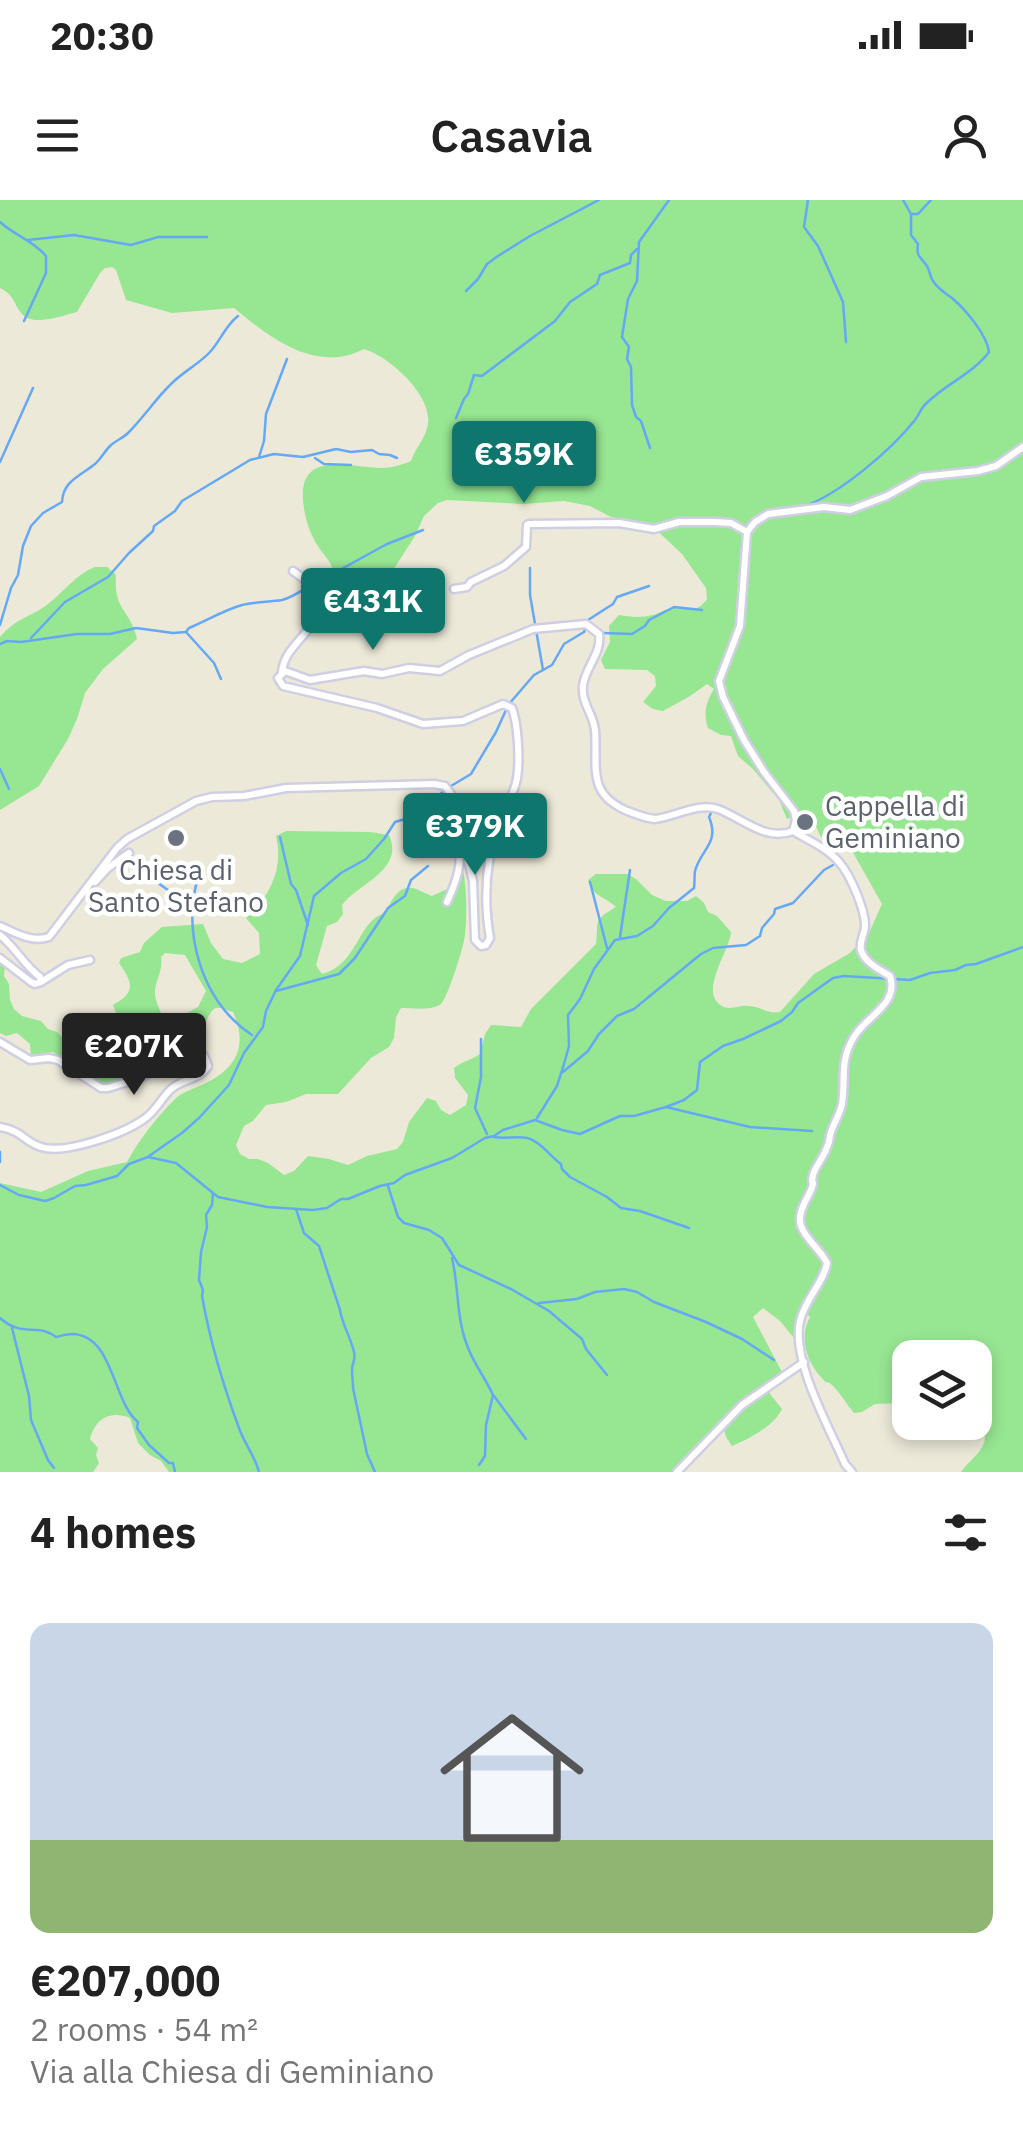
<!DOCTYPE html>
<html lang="en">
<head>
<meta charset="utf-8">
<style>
  body { margin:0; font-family:"IBM Plex Sans",sans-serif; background:#f6f6f6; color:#222; height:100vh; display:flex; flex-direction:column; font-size:38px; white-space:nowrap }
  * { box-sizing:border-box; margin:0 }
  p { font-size:32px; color:#767676 }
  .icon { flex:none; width:55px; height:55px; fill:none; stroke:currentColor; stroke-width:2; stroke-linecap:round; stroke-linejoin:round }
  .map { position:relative; height:1272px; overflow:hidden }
  .drawer { display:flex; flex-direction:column; background:#fff; flex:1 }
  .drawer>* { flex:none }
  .controls { position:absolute; left:892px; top:1140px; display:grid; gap:20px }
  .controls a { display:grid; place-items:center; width:100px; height:100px; border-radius:20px; background:#fff; box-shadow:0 5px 15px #0003; font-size:50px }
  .price { position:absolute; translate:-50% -85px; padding:0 22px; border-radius:10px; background:#0f766e; color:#fff; font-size:32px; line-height:65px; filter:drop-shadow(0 2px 5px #0008) }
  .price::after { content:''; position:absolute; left:50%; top:60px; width:30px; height:22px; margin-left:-15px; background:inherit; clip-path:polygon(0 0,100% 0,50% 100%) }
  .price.on { background:#222; color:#fff }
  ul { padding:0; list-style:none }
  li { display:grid; align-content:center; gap:20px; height:530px; padding:0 30px }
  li+li { border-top:2px solid #e0e0e0 }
  li span { display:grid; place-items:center; height:310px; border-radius:20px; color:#555 }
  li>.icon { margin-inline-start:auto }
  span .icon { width:180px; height:180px; fill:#fffc; stroke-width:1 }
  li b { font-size:42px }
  h2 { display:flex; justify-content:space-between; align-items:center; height:120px; padding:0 30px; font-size:42px }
  .status { display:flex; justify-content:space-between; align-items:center; height:70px; padding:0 50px; background:#fff; direction:ltr }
  .status svg { height:28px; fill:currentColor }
  header { display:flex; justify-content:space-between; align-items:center; height:130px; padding:0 30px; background:#fff; font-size:45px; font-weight:600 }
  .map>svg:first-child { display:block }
</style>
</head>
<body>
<div class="status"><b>20:30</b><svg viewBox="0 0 49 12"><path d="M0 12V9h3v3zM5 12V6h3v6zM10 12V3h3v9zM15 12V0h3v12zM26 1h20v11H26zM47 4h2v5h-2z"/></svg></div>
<header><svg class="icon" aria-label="menu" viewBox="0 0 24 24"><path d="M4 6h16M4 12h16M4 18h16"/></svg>Casavia<svg class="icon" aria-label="person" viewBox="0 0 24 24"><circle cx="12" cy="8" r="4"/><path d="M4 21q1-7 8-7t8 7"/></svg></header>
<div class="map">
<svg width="1023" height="1272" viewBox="0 0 1023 1272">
  <rect width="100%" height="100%" fill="#ece9d9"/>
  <g fill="#97e692" fill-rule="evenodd">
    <path d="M0 0H1023V1272H961C967 1263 980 1254 984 1243 987 1235 981 1217 982 1206L975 1199V1158H910V1214L905 1203 875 1204 862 1212 854 1213C847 1205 841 1194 834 1187 824 1177 830 1188 821 1177 806 1161 799 1136 810 1117L801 1107 796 1124 797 1136 794 1138 780 1121 763 1108 753 1117 783 1174 768 1184 770 1194 782 1209C774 1226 750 1238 732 1246L726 1237 724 1229 718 1225 672 1272H169L161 1261 150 1255 138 1243 130 1218C110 1210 95 1219 90 1239L98 1248 96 1255 99 1263 93 1272H0V983L41 992 88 971 127 962C139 940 156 918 174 900 182 891 197 888 208 882 239 866 247 843 233 812 227 811 222 807 216 808 209 809 201 836 195 844 162 851 139 880 103 884L53 852 31 855 30 844 17 833 6 836 0 833V761L5 766 4 776 9 784 10 800 14 809 22 816 41 821 48 829 57 832 64 839C69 838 77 836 81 837 104 842 107 876 126 837L113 805C135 793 134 784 119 763L121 758 140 752 144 743 162 727 203 724 211 743 223 759 242 763 260 754 259 733 246 718C270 696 284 669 276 636L286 631 370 632 389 635C405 670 359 683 342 705L343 714 337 722 327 726 316 765 322 774C357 766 358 720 385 713 392 701 398 683 416 689 421 691 426 694 432 696L447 689 454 674 463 670C467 690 467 715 465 735 464 746 448 797 441 804 432 811 412 808 401 808L396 817 394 838 389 847 371 858 338 894H306L286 902 266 905 253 921 244 926 236 945 240 954 249 959H258L268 963 284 975 294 971 308 956 329 959 348 965 367 956 397 949 403 942 409 922 427 898 436 901 441 910 450 915 466 905 468 895 455 878 454 868C463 861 472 860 480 854L485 834 491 825 521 827 531 809 596 744C599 720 592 721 616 707 605 696 592 697 588 680L596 674H627L636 679 652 695 666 701H687L696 696 704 703 708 712 717 716 731 732C730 751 696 795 724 807 732 810 740 805 748 806 760 806 767 814 780 812L814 774 850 753 869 733 882 704 851 649 836 652 821 637 812 618 803 614 787 619 779 600 753 569 738 556 731 536 721 535 708 528C703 514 706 502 714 489L707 484 690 496 663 511 653 509 643 502 656 486 655 476 647 470 605 469 601 460 610 442 609 426 619 415C630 417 641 418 653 415 658 414 663 410 669 409 685 405 694 417 707 399L706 388 682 354 649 323 611 317 590 306 564 301 523 304 447 300 438 303 424 316 415 336 373 401 366 408 347 407C334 395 339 373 326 357 312 340 305 323 303 300 299 250 350 267 381 268 392 268 401 265 411 261 415 248 426 238 428 224 432 195 390 157 364 149 316 174 270 138 234 108L172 113 126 100 116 70 112 67 105 68 100 73 77 112C63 115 33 128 21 113 13 102 14 95 0 88ZM165 753 185 755 206 791 198 807 189 812 178 822 162 815C159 808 154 798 155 790 157 777 163 770 161 757Z"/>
    <path d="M95 367H107L116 375C113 411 131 410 137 439L103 469 85 493 77 519 68 539 39 586 0 610V437C17 417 30 418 48 404 65 391 75 375 95 367Z"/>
  </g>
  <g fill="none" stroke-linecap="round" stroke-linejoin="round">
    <g stroke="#65a8f5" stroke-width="2.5">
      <path d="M808 0 804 27 818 46 843 102 846 142"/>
      <path d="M903 0 911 14H918L931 0"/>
      <path d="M0 22C15 36 33 40 46 56V73L24 121"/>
      <path d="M28 40 74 35 131 45 158 37H207"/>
      <path d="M466 91 478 79 487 64 498 56 530 36 599 0"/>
      <path d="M456 218 464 199 468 194 474 175 482 176 555 121 570 102 597 84 600 75 630 63 631 55 637 49"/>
      <path d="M650 248 641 221 636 217 632 205 631 167 627 159 629 147 622 137 628 99 637 81 639 42 669 0"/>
      <path d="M259 257 264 241 266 214 287 159"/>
      <path d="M315 258 324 264 351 265"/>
      <path d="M0 262 33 188"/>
      <path d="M805 306C841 293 891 250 915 220 918 216 920 211 923 207 941 186 972 175 989 152 987 135 966 110 952 98 945 93 938 89 933 81 930 77 930 71 927 66 920 56 916 57 918 44L911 35V14"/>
      <path d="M530 368V395L543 470"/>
      <path d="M0 425 11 388 18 375 23 346 31 326 43 313 62 302C63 281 80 276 95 264 101 259 104 252 110 246 115 241 123 238 128 233 143 218 155 200 169 186 182 172 198 165 210 152 221 140 225 126 238 116"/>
      <path d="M186 432 214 463 221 479"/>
      <path d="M603 433 632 434 645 426 649 420 674 407 702 410"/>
      <path d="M31 438 65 402 108 377 129 353 153 331 154 326 175 311 182 301 250 260 274 254 303 257 336 249 351 252 372 250 379 254 390 255 397 258"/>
      <path d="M0 444 7 441 21 442 77 434H110L136 428 173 433 186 432 189 428C206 421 224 410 242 405 255 402 269 402 282 400 298 396 310 383 325 378L387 344 423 330"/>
      <path d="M509 504 534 475 552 465 564 444 584 432 588 420 613 404 617 397 649 386"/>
      <path d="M0 569 9 589"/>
      <path d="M451 586 471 574 496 532 506 510"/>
      <path d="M280 637 291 684 296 690 308 725"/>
      <path d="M126 662 145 681 158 683 189 705"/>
      <path d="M199 674C181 731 201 801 252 835"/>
      <path d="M590 682 607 748"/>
      <path d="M620 737 630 670"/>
      <path d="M276 791 339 774 355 758 388 708 405 696 411 680 428 666"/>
      <path d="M481 839V877L475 908 487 934"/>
      <path d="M563 872 588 851 599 834 617 816 634 809 701 754 713 748 746 745 760 736 762 728 774 714 775 709 793 703 824 670 833 665"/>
      <path d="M666 907 750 927 812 931"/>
      <path d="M537 918 557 886 564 864 569 846 568 815 580 799 594 769 615 740 637 736 653 726 669 708 694 688C695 682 694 677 695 671 701 649 720 643 709 617L712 611"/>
      <path d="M494 937C505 939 517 936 527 938 540 941 551 957 561 964L562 969 570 977 607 997 621 1008 640 1011 689 1028"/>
      <path d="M0 952V962"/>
      <path d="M149 956 182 933 199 918 229 885 244 853 263 827 266 811 276 790 300 756 314 696 341 673 366 659 384 639 395 622 412 617 444 591"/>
      <path d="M0 985 19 995 45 1001 54 998 75 986 86 985 117 976 129 964 148 957 176 963 218 997 267 1007 313 1010 327 1008 341 999H348L380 986 394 983 405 975 452 958 485 938 494 936 503 930 535 920 562 930 580 934 620 916H634L666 907 684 900 697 890 700 862 723 846 743 839 781 821 792 812 798 803 833 778 844 776 910 780 930 773 955 770 966 765 976 764 1023 747"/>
      <path d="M388 986 398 1017 404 1023 429 1030 442 1038 459 1065 511 1089 549 1111 582 1139 586 1149 607 1175"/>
      <path d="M213 993 212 1005 206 1015 207 1027 201 1052 199 1080 203 1090 202 1096C210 1141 223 1185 239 1228 244 1243 255 1256 259 1272"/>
      <path d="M296 1009 304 1033 319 1046 340 1110C342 1124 351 1138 354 1152 356 1161 352 1162 352 1170 352 1176 353 1182 353 1188L367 1254 375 1272"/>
      <path d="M452 1058C459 1087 456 1117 467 1145 473 1163 485 1177 493 1195L486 1225 485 1256 479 1265"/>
      <path d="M539 1103 577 1099 595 1092 624 1089 637 1092 654 1102 706 1122 742 1139 774 1160"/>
      <path d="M0 1118C22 1138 40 1123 56 1137 61 1136 66 1134 72 1134 114 1135 112 1201 138 1222L137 1228 149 1245 169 1263H173L175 1272"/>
      <path d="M12 1128 29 1196 31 1220 48 1260 54 1268"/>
      <path d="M494 1196 526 1239"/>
    </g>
    <defs>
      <g id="street">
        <path d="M454 389 467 387 471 382 504 366 526 347 527 325 529 324 619 323 654 329 679 322H715L731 323 747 332"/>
        <path d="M282 472C284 451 302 440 312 424L311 411 307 401 308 382 293 371"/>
        <path d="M793 631C808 640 827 648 839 662 850 674 866 711 865 727 864 735 859 743 861 750 864 762 880 770 890 776 899 805 867 815 854 837 839 861 846 879 842 904 840 914 834 923 831 932 828 941 831 939 827 947 824 957 816 965 813 975 810 989 816 976 811 990 806 1001 797 1013 801 1026 806 1040 821 1050 827 1063 824 1082 805 1099 800 1121 791 1160 829 1227 845 1264L852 1272"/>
        <path d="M793 631 796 620 794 611 764 572 744 540 723 497 719 481 740 426 747 332 755 322 768 314 824 307 850 310 887 296 921 277 978 271 996 266 1023 247"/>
        <path d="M95 682 108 668 129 653"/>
        <path d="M447 702C462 670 463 657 454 623L459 622"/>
        <path d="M0 726C16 733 32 743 49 737L117 648 127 639 196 601 212 597 244 596 286 588 434 584 445 586 451 594 473 681 475 740 481 746 486 745 490 738C483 699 486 659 499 621 504 607 515 594 517 578 520 560 518 524 512 508L503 504 463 521 423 524 377 508 283 486 278 478 285 471 310 480 364 471 382 474 409 468 440 471 469 455 533 429 586 424 599 434C602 453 586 466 583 485 581 503 593 513 595 530 598 566 586 592 625 610 635 614 644 618 655 619 674 617 699 602 718 609 742 618 766 642 793 631"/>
        <path d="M0 735C16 748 24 765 40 777L41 782 35 784 31 782 0 758"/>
        <path d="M41 782 68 765 90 760"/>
        <path d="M0 842 30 860 49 858 58 860 101 888H108C121 884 136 880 148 874 166 866 197 827 208 866 200 880 181 879 170 890 161 899 155 912 144 919 125 933 65 955 41 947 24 942 23 931 0 927"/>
        <path d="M677 1272 742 1205 804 1162"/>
      </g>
    </defs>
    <use href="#street" stroke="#d0cee3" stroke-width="11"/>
    <use href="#street" stroke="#fff" stroke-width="6"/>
  </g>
  <g fill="#6b7280" stroke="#fff" stroke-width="4">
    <circle cx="805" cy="622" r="10"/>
    <circle cx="176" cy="638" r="10"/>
  </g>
  <g text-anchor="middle" stroke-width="9" stroke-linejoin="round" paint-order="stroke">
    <g font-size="28" fill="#5b616d" stroke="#fff" text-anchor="start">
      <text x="825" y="616">Cappella di<tspan x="825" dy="32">Geminiano</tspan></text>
      <text x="176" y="680" text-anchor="middle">Chiesa di<tspan x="176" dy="32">Santo Stefano</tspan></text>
    </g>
  </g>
</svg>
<div class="controls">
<a><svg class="icon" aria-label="layers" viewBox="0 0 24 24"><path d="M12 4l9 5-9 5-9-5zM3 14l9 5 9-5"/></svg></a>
</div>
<b class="price" style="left:524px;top:306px">€359K</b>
<b class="price" style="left:373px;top:453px">€431K</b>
<b class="price" style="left:475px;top:678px">€379K</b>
<b class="price on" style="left:134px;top:898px">€207K</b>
</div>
<section class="drawer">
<h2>4 homes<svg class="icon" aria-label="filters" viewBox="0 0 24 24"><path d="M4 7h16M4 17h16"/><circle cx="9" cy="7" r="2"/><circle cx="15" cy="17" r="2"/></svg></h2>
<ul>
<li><span style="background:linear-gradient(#c9d6e8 70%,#8fb573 0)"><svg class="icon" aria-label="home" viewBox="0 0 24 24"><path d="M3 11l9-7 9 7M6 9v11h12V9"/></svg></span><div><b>€207,000</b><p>2 rooms · 54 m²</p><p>Via alla Chiesa di Geminiano</p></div></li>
</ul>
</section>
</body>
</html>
